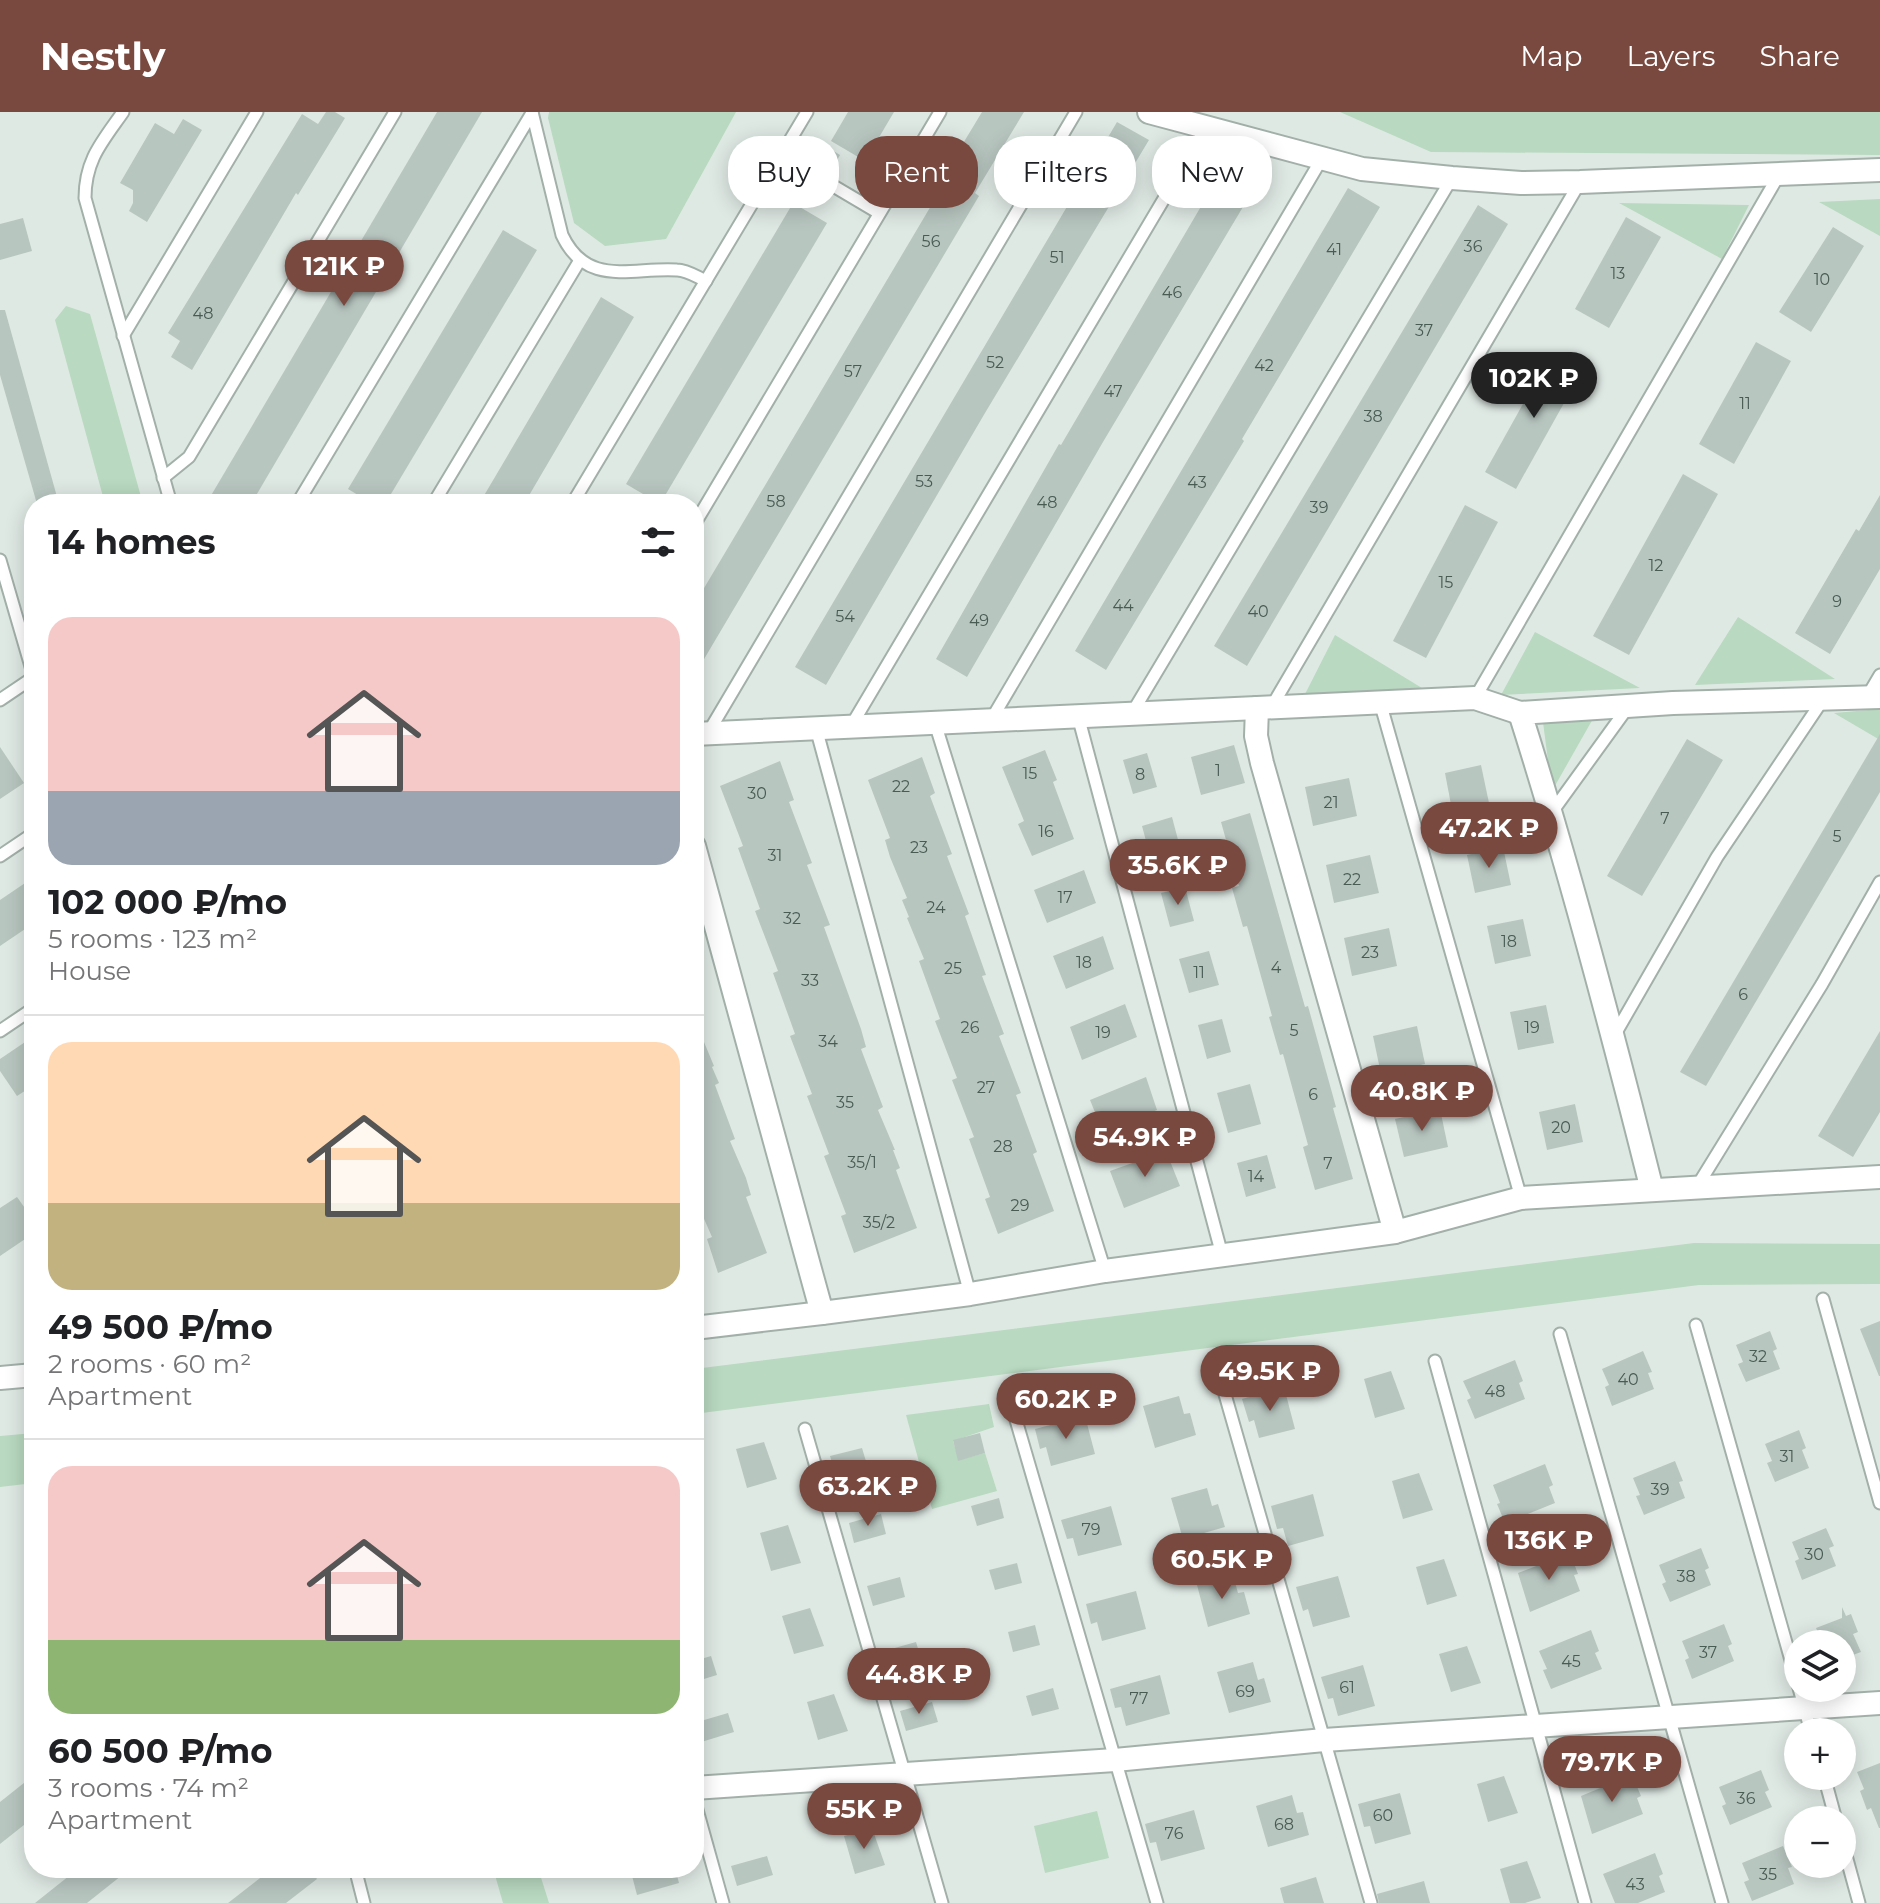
<!DOCTYPE html>
<html lang="en">
<head>
<meta charset="utf-8">
<style>
  body { margin:0; font-family:Montserrat,sans-serif; background:#f2f2f2; color:#202124; height:100vh; display:flex; flex-direction:column; font-size:30px; white-space:nowrap }
  * { box-sizing:border-box; margin:0 }
  p { font-size:26px; color:#757577 }
  .icon { flex:none; width:44px; height:44px; fill:none; stroke:currentColor; stroke-width:2; stroke-linecap:round; stroke-linejoin:round }
  .map { position:relative; flex:1; overflow:hidden }
  .panel { position:absolute; left:24px; top:382px; width:680px; height:1384px; display:flex; flex-direction:column; background:#fff; border-radius:32px; box-shadow:0 4px 20px #0003 }
  .panel>* { flex:none }
  .guide { position:absolute; left:728px; top:24px; width:760px; height:72px; display:flex; gap:16px }
  .fabs { position:absolute; left:1784px; top:1518px; display:grid; gap:16px }
  .fabs a { display:grid; place-items:center; width:72px; height:72px; border-radius:50%; background:#fff; box-shadow:0 4px 20px #0003; font-size:40px }
  .price { position:absolute; translate:-50% -68px; padding:0 18px; border-radius:28px; background:#79483f; color:#fff; font-size:26px; line-height:52px; filter:drop-shadow(0 2px 4px #0008) }
  .price::after { content:''; position:absolute; left:50%; top:48px; width:24px; height:18px; margin-left:-12px; background:inherit; clip-path:polygon(0 0,100% 0,50% 100%) }
  .price.selected { background:#222; color:#fff }
  ul { padding:0; list-style:none }
  li { display:grid; align-content:center; gap:16px; height:424px; padding:0 24px }
  li+li { border-top:2px solid #e0e0e0 }
  li span { display:grid; place-items:center; height:248px; border-radius:24px; color:#555 }
  li>.icon { margin-inline-start:auto }
  span .icon { width:144px; height:144px; fill:#fffc; stroke-width:1 }
  li b { font-size:34px }
  h2 { display:flex; justify-content:space-between; align-items:center; height:96px; padding:0 24px; font-size:34px }
  .chip { padding:0 28px; border-radius:32px; background:#fff; box-shadow:0 4px 20px #0003; font-size:28px; line-height:72px }
  .chip.selected { background:#79483f; color:#fff }
  header { display:flex; align-items:center; gap:48px; box-sizing:border-box; height:112px; padding:0 40px; background:#79483f; color:#fff }
  header strong { font-size:38px }
  nav { display:flex; gap:44px; margin-inline-start:auto; font-size:28px }
  .map>svg:first-child { display:block }
</style>
</head>
<body>
<header>
<strong>Nestly</strong>
<nav><a>Map</a><a>Layers</a><a>Share</a></nav>
</header>
<div class="map">
<svg width="1880" height="1791" viewBox="0 0 1880 1791">
  <rect width="100%" height="100%" fill="#dfe9e4"/>
  <g fill="#b9d9c0">
    <path d="M549 0H736L666 127 605 134 574 111 548 6Z"/>
    <path d="M1340 0H1880V43L1431 40Z"/>
    <path d="M1880 87V124L1819 90Z"/>
    <path d="M1619 91 1749 93 1722 147Z"/>
    <path d="M66 194 90 202 143 392H105L55 208Z"/>
    <path d="M1738 505 1835 567 1695 573Z"/>
    <path d="M1535 520 1640 576 1501 583Z"/>
    <path d="M1335 523 1440 587 1301 590Z"/>
    <path d="M1603 589 1552 679 1541 595Z"/>
    <path d="M1880 597V628L1834 601Z"/>
    <path d="M1694 1131 1880 1132V1172L1699 1173 694 1302V1257Z"/>
    <path d="M989 1292 994 1315 953 1329 959 1348 985 1341 997 1379 932 1397 906 1303Z"/>
    <path d="M34 1321V1371L0 1375V1324Z"/>
    <path d="M1097 1699 1109 1746 1045 1761 1034 1714Z"/>
    <path d="M493 1756H538L549 1791H503Z"/>
  </g>
  <g fill="#b8c6c0">
    <path d="M326 0H335L345 6 298 83 296 81 192 258 171 245 180 229 168 221 302 2 318 12Z"/>
    <path d="M437 0H482L251 392H206Z"/>
    <path d="M848 0H894L865 49 831 29Z"/>
    <path d="M982 0H1024L975 81 979 84 694 564V493L960 45 956 43Z"/>
    <path d="M183 7 202 18 147 110 129 99 133 91V78L120 71 155 11 174 22Z"/>
    <path d="M1117 10 1149 28 985 301 826 573 795 555Z"/>
    <path d="M822 32 840 43 829 62 822 57Z"/>
    <path d="M1230 45 1262 63 1103 330 967 565 936 547 1059 332 1061 333Z"/>
    <path d="M1348 76 1380 95 1242 327 1244 329 1106 558 1075 539Z"/>
    <path d="M793 91 827 111 660 392 626 372Z"/>
    <path d="M1478 93 1508 112 1247 554 1214 534Z"/>
    <path d="M1626 105 1661 125 1609 216 1575 197Z"/>
    <path d="M23 106 32 139 0 148V112Z"/>
    <path d="M1833 115 1864 134 1811 220 1779 200Z"/>
    <path d="M503 118 537 138 385 392H373L348 377Z"/>
    <path d="M601 185 634 205 578 300 524 392H479Z"/>
    <path d="M0 198H5L59 392H37L0 263Z"/>
    <path d="M1756 230 1791 249 1734 352 1699 332Z"/>
    <path d="M1552 240 1583 257 1516 377 1485 360Z"/>
    <path d="M1683 362 1718 382 1629 543 1593 524Z"/>
    <path d="M1880 383V457L1830 542 1795 521 1856 417 1859 419Z"/>
    <path d="M1465 393 1498 410 1426 546 1393 529Z"/>
    <path d="M1880 622V680L1706 974 1680 960Z"/>
    <path d="M1687 627 1723 648 1642 784 1607 764Z"/>
    <path d="M1234 633 1245 671 1201 683 1191 645Z"/>
    <path d="M0 635 24 671 0 687Z"/>
    <path d="M1045 638 1057 668 1053 670 1074 727 1032 744 1018 712 1024 709 1002 655Z"/>
    <path d="M1147 641 1157 675 1133 682 1123 648Z"/>
    <path d="M922 645 935 681 930 684 952 742 947 744 969 802 965 804 986 863 982 864 1004 922 999 924 1021 981 1016 983 1037 1040 1033 1042 1054 1099 998 1122 985 1087 990 1085 969 1027 974 1025 952 968 957 966 935 909 940 907 919 849 924 847 907 806 909 805 902 788 907 786 890 745 885 728 890 726 868 668Z"/>
    <path d="M780 649 794 688 789 690 812 751 807 753 830 813 824 815 861 917 866 935 861 937 883 995 878 998 895 1038H893L900 1056 896 1058 917 1116 854 1141 841 1104 846 1102 824 1044 829 1042 807 984 812 982 790 924 795 922 773 861 778 859 755 799 760 797 738 736 743 734 720 674Z"/>
    <path d="M1481 653 1489 691 1452 698 1445 661Z"/>
    <path d="M1349 666 1357 704 1313 714 1305 675Z"/>
    <path d="M1250 701 1305 895 1308 894 1326 959 1336 995 1333 996 1353 1067 1315 1078 1303 1035 1308 1033 1283 942 1280 943 1269 905 1272 904 1247 814 1243 815 1232 776 1239 774 1221 710Z"/>
    <path d="M1172 705 1182 743 1152 751 1142 714Z"/>
    <path d="M1503 735 1511 773 1475 781 1467 743Z"/>
    <path d="M1370 743 1379 781 1334 791 1326 753Z"/>
    <path d="M1084 758 1096 791 1047 811 1034 778Z"/>
    <path d="M34 765V811L0 834V788Z"/>
    <path d="M1185 775 1194 809 1170 815 1161 781Z"/>
    <path d="M1523 807 1531 844 1495 852 1487 814Z"/>
    <path d="M1389 816 1397 854 1352 864 1344 826Z"/>
    <path d="M1103 824 1114 857 1066 877 1053 844Z"/>
    <path d="M1209 839 1219 873 1189 881 1179 847Z"/>
    <path d="M1125 892 1137 925 1082 948 1070 915Z"/>
    <path d="M1546 893 1554 931 1518 938 1510 900Z"/>
    <path d="M694 906 714 954 712 955 719 971 715 973 735 1027 730 1029 746 1066 751 1083 746 1085 767 1141 718 1161 707 1127 712 1125 694 1084Z"/>
    <path d="M1222 907 1231 940 1207 947 1198 913Z"/>
    <path d="M1417 914 1425 952 1381 962 1373 924Z"/>
    <path d="M1880 919V1000L1853 1045 1818 1024Z"/>
    <path d="M34 924V973L17 984 0 959V947Z"/>
    <path d="M1146 965 1157 998 1103 1020 1090 988Z"/>
    <path d="M1250 972 1261 1012 1228 1021 1217 981Z"/>
    <path d="M1575 992 1583 1030 1547 1038 1539 1000Z"/>
    <path d="M1440 997 1448 1035 1404 1045 1395 1007Z"/>
    <path d="M1166 1039 1180 1074 1124 1096 1110 1059Z"/>
    <path d="M1267 1043 1276 1076 1246 1085 1237 1051Z"/>
    <path d="M17 1085 34 1109V1121L0 1144V1096Z"/>
    <path d="M1880 1209V1264H1879L1860 1217Z"/>
    <path d="M1770 1219 1777 1237 1773 1239 1780 1257 1746 1270 1738 1252 1743 1250 1736 1233Z"/>
    <path d="M1643 1239 1652 1260 1648 1261 1654 1277 1612 1294 1605 1275 1609 1273 1602 1257Z"/>
    <path d="M1515 1248 1523 1269 1519 1271 1525 1287 1475 1307 1467 1288 1471 1286 1463 1269Z"/>
    <path d="M1391 1259 1405 1297 1375 1306 1364 1267Z"/>
    <path d="M1284 1275 1295 1317 1259 1326 1254 1308 1249 1310 1242 1287Z"/>
    <path d="M1179 1284 1184 1302 1190 1301 1196 1323 1155 1336 1143 1294Z"/>
    <path d="M1085 1304 1095 1342 1051 1354 1046 1335 1040 1337 1035 1317Z"/>
    <path d="M1799 1318 1806 1336 1802 1338 1809 1356 1775 1370 1767 1351 1772 1349 1765 1332Z"/>
    <path d="M980 1321 985 1341 958 1349 953 1328Z"/>
    <path d="M764 1330 777 1367 747 1376 736 1337Z"/>
    <path d="M862 1336 868 1356 836 1364 830 1344Z"/>
    <path d="M1675 1349 1683 1369 1679 1370 1685 1386 1644 1403 1636 1384 1640 1383 1633 1366Z"/>
    <path d="M1545 1352 1553 1373 1549 1375 1555 1391 1505 1411 1497 1392 1500 1391 1493 1373Z"/>
    <path d="M1419 1361 1433 1398 1403 1407 1392 1369Z"/>
    <path d="M1207 1376 1212 1394 1218 1392 1225 1415 1183 1427 1171 1386Z"/>
    <path d="M1313 1382 1324 1424 1288 1434 1283 1416 1277 1417 1271 1394Z"/>
    <path d="M999 1386 1004 1406 977 1414 971 1394Z"/>
    <path d="M1111 1394 1122 1433 1078 1444 1073 1426 1067 1427 1061 1408Z"/>
    <path d="M881 1402 886 1422 854 1431 849 1411Z"/>
    <path d="M788 1413 801 1451 771 1459 760 1421Z"/>
    <path d="M1826 1416 1834 1434 1829 1436 1836 1454 1802 1468 1795 1449 1799 1447 1792 1430Z"/>
    <path d="M1701 1436 1709 1456 1705 1458 1711 1473 1670 1490 1662 1472 1666 1470 1659 1453Z"/>
    <path d="M1570 1441 1578 1462 1574 1463 1580 1479 1530 1500 1518 1461Z"/>
    <path d="M1444 1447 1457 1484 1427 1493 1416 1455Z"/>
    <path d="M1017 1451 1022 1471 995 1478 989 1458Z"/>
    <path d="M1233 1463 1238 1481 1244 1480 1250 1502 1208 1515 1197 1473Z"/>
    <path d="M1338 1464 1350 1505 1313 1515 1308 1497 1303 1499 1296 1475Z"/>
    <path d="M900 1465 905 1485 873 1494 867 1474Z"/>
    <path d="M1136 1479 1146 1517 1102 1529 1097 1510 1091 1512 1086 1492Z"/>
    <path d="M1842 1495 1846 1504 1851 1502 1858 1520 1853 1522 1861 1540 1842 1547V1532H1823L1816 1516 1842 1506Z"/>
    <path d="M810 1496 824 1534 794 1542 782 1504Z"/>
    <path d="M1724 1512 1732 1532 1728 1534 1734 1549 1692 1567 1685 1548 1689 1546 1682 1529Z"/>
    <path d="M1035 1513 1040 1533 1013 1540 1008 1520Z"/>
    <path d="M1591 1518 1599 1539 1595 1541 1602 1557 1551 1577 1543 1558 1547 1557 1539 1539Z"/>
    <path d="M916 1530 922 1550 889 1559 884 1539Z"/>
    <path d="M1467 1534 1481 1571 1451 1580 1439 1542Z"/>
    <path d="M711 1544 717 1563 694 1570V1549Z"/>
    <path d="M1253 1550 1258 1568 1264 1566 1271 1590 1229 1601 1217 1560Z"/>
    <path d="M1363 1553 1375 1594 1338 1604 1333 1586 1328 1587 1321 1565Z"/>
    <path d="M1160 1563 1170 1602 1126 1614 1121 1595 1115 1596 1110 1577Z"/>
    <path d="M1053 1576 1059 1597 1032 1604 1026 1584Z"/>
    <path d="M834 1582 848 1619 818 1628 807 1590Z"/>
    <path d="M932 1590 938 1610 906 1619 900 1599Z"/>
    <path d="M728 1601 734 1620 698 1631 694 1611Z"/>
    <path d="M1880 1651V1716H1879L1871 1696 1867 1698 1860 1679 1864 1677 1857 1660Z"/>
    <path d="M1761 1658 1769 1678 1765 1680 1772 1695 1730 1713 1722 1694 1726 1692 1719 1675Z"/>
    <path d="M34 1663V1705L0 1732V1690Z"/>
    <path d="M1632 1663 1641 1684 1637 1686 1643 1702 1592 1722 1581 1684Z"/>
    <path d="M1504 1664 1518 1701 1488 1710 1477 1672Z"/>
    <path d="M1400 1681 1411 1722 1375 1732 1370 1714 1364 1715 1358 1692Z"/>
    <path d="M1292 1683 1297 1701 1303 1700 1309 1723 1268 1735 1256 1694Z"/>
    <path d="M1194 1698 1205 1737 1161 1749 1156 1730 1150 1731 1145 1712Z"/>
    <path d="M872 1716 885 1753 855 1762 844 1724Z"/>
    <path d="M1783 1734 1792 1755 1788 1756 1794 1772 1752 1789 1744 1770 1749 1768 1742 1751Z"/>
    <path d="M1655 1741 1663 1762 1659 1764 1665 1780 1638 1791H1615L1603 1762Z"/>
    <path d="M767 1744 773 1763 737 1774 731 1754Z"/>
    <path d="M1527 1749 1541 1786 1525 1791H1510L1500 1757Z"/>
    <path d="M79 1756H131L87 1791H35Z"/>
    <path d="M273 1756H309L317 1767 286 1791H228Z"/>
    <path d="M630 1756H675L679 1771 637 1783Z"/>
    <path d="M1316 1765 1324 1791H1284L1280 1776Z"/>
    <path d="M1424 1769 1430 1791H1379L1377 1782Z"/>
  </g>
  <g fill="none" stroke-linecap="round" stroke-linejoin="round">
    <defs>
      <g id="service">
        <path d="M123 0C102 30 85 48 85 86L171 392"/>
        <path d="M532 0 562 123C587 176 631 155 677 158 687 158 697 165 706 169"/>
        <path d="M781 43 879 101"/>
        <path d="M123 224 257 0"/>
        <path d="M163 366 189 345 395 0"/>
        <path d="M297 392 532 1"/>
        <path d="M433 392 580 148"/>
        <path d="M572 392 807 0"/>
        <path d="M694 413 940 0"/>
        <path d="M0 448 34 565"/>
        <path d="M1867 585 1880 563"/>
        <path d="M1475 586 1780 61"/>
        <path d="M0 588 34 565"/>
        <path d="M1380 590 1521 1086"/>
        <path d="M1272 594 1580 70"/>
        <path d="M1132 601 1452 66"/>
        <path d="M1078 604 1222 1143"/>
        <path d="M991 608 1321 48"/>
        <path d="M935 611 1105 1159"/>
        <path d="M851 614 1206 16"/>
        <path d="M816 616 970 1182"/>
        <path d="M708 621 1076 0"/>
        <path d="M1552 700 1628 595"/>
        <path d="M0 744 34 721"/>
        <path d="M0 919 34 896"/>
        <path d="M1614 924 1717 745 1822 589"/>
        <path d="M1698 1073 1822 872 1880 770"/>
        <path d="M1823 1187 1880 1391"/>
        <path d="M1696 1213 1798 1573"/>
        <path d="M1560 1222 1722 1791"/>
        <path d="M1435 1249 1585 1791"/>
        <path d="M1218 1258 1371 1791"/>
        <path d="M1009 1284 1157 1791"/>
        <path d="M805 1317 942 1791"/>
        <path d="M1799 1576 1811 1620"/>
        <path d="M1824 1664 1836 1708"/>
        <path d="M694 1687 723 1791"/>
        <path d="M1842 1729 1859 1791"/>
        <path d="M355 1756 364 1791"/>
      </g>
      <g id="minor">
        <path d="M1149 0 1362 57 1452 66 1521 71 1580 70 1880 58"/>
        <path d="M694 622 1257 596"/>
        <path d="M694 734 822 1201 970 1182 1105 1159 1395 1120 1521 1086 1880 1065"/>
        <path d="M1652 1078C1612 918 1570 758 1520 601L1673 591 1880 585"/>
        <path d="M1395 1120 1262 651 1256 624 1257 596 1475 586 1520 601"/>
        <path d="M694 1216 822 1201"/>
        <path d="M0 1266 34 1263"/>
        <path d="M694 1676 1115 1648 1324 1628 1880 1591"/>
      </g>
    </defs>
    <use href="#service" stroke="#a3b0aa" stroke-width="15"/>
    <use href="#minor" stroke="#a3b0aa" stroke-width="26"/>
    <use href="#service" stroke="#fff" stroke-width="11"/>
    <use href="#minor" stroke="#fff" stroke-width="22"/>
  </g>
  <g text-anchor="middle" stroke-width="6" stroke-linejoin="round" paint-order="stroke">
    <g font-size="16" fill="#485c54">
      <text x="931" y="135">56</text>
      <text x="1473" y="140">36</text>
      <text x="1334" y="143">41</text>
      <text x="1057" y="151">51</text>
      <text x="1618" y="167">13</text>
      <text x="1822" y="173">10</text>
      <text x="1172" y="186">46</text>
      <text x="203" y="207">48</text>
      <text x="1424" y="224">37</text>
      <text x="995" y="256">52</text>
      <text x="1264" y="259">42</text>
      <text x="853" y="265">57</text>
      <text x="1113" y="285">47</text>
      <text x="1745" y="297">11</text>
      <text x="1373" y="310">38</text>
      <text x="924" y="375">53</text>
      <text x="1197" y="376">43</text>
      <text x="776" y="395">58</text>
      <text x="1047" y="396">48</text>
      <text x="1319" y="401">39</text>
      <text x="1656" y="459">12</text>
      <text x="1446" y="476">15</text>
      <text x="1837" y="495">9</text>
      <text x="1123" y="499">44</text>
      <text x="1258" y="505">40</text>
      <text x="845" y="510">54</text>
      <text x="979" y="514">49</text>
      <text x="1218" y="664">1</text>
      <text x="1030" y="667">15</text>
      <text x="1140" y="668">8</text>
      <text x="901" y="680">22</text>
      <text x="757" y="687">30</text>
      <text x="1331" y="696">21</text>
      <text x="1665" y="712">7</text>
      <text x="1046" y="725">16</text>
      <text x="1837" y="730">5</text>
      <text x="919" y="741">23</text>
      <text x="775" y="749">31</text>
      <text x="1352" y="773">22</text>
      <text x="1065" y="791">17</text>
      <text x="936" y="801">24</text>
      <text x="792" y="812">32</text>
      <text x="1509" y="835">18</text>
      <text x="1370" y="846">23</text>
      <text x="1084" y="856">18</text>
      <text x="1276" y="861">4</text>
      <text x="953" y="862">25</text>
      <text x="1199" y="866">11</text>
      <text x="810" y="874">33</text>
      <text x="1743" y="888">6</text>
      <text x="970" y="921">26</text>
      <text x="1532" y="921">19</text>
      <text x="1294" y="924">5</text>
      <text x="1103" y="926">19</text>
      <text x="828" y="935">34</text>
      <text x="986" y="981">27</text>
      <text x="1313" y="988">6</text>
      <text x="845" y="996">35</text>
      <text x="1561" y="1021">20</text>
      <text x="1003" y="1040">28</text>
      <text x="862" y="1056">35/1</text>
      <text x="1328" y="1057">7</text>
      <text x="1256" y="1070">14</text>
      <text x="1020" y="1099">29</text>
      <text x="879" y="1116">35/2</text>
      <text x="1758" y="1250">32</text>
      <text x="1628" y="1273">40</text>
      <text x="1495" y="1285">48</text>
      <text x="1787" y="1350">31</text>
      <text x="1660" y="1383">39</text>
      <text x="1091" y="1423">79</text>
      <text x="1814" y="1448">30</text>
      <text x="1686" y="1470">38</text>
      <text x="1708" y="1546">37</text>
      <text x="1571" y="1555">45</text>
      <text x="1347" y="1581">61</text>
      <text x="1245" y="1585">69</text>
      <text x="1139" y="1592">77</text>
      <text x="1746" y="1692">36</text>
      <text x="1383" y="1709">60</text>
      <text x="1284" y="1718">68</text>
      <text x="1174" y="1727">76</text>
      <text x="1768" y="1768">35</text>
      <text x="1635" y="1778">43</text>
    </g>
  </g>
</svg>
<div class="fabs">
<a><svg class="icon" aria-label="layers" viewBox="0 0 24 24"><path d="M12 4l9 5-9 5-9-5zM3 14l9 5 9-5"/></svg></a>
<a>+</a>
<a>−</a>
</div>
<b class="price" style="left:344px;top:196px">121K ₽</b>
<b class="price selected" style="left:1534px;top:308px">102K ₽</b>
<b class="price" style="left:1489px;top:758px">47.2K ₽</b>
<b class="price" style="left:1178px;top:795px">35.6K ₽</b>
<b class="price" style="left:1422px;top:1021px">40.8K ₽</b>
<b class="price" style="left:1145px;top:1067px">54.9K ₽</b>
<b class="price" style="left:1270px;top:1301px">49.5K ₽</b>
<b class="price" style="left:1066px;top:1329px">60.2K ₽</b>
<b class="price" style="left:868px;top:1416px">63.2K ₽</b>
<b class="price" style="left:1549px;top:1470px">136K ₽</b>
<b class="price" style="left:1222px;top:1489px">60.5K ₽</b>
<b class="price" style="left:919px;top:1604px">44.8K ₽</b>
<b class="price" style="left:1612px;top:1692px">79.7K ₽</b>
<b class="price" style="left:864px;top:1739px">55K ₽</b>
<div class="guide">
<a class="chip">Buy</a>
<a class="chip selected">Rent</a>
<a class="chip">Filters</a>
<a class="chip">New</a>
</div>
<section class="panel">
<h2>14 homes<svg class="icon" aria-label="filters" viewBox="0 0 24 24"><path d="M4 7h16M4 17h16"/><circle cx="9" cy="7" r="2"/><circle cx="15" cy="17" r="2"/></svg></h2>
<ul>
<li><span style="background:linear-gradient(#f6c9c9 70%,#9aa5b1 0)"><svg class="icon" aria-label="home" viewBox="0 0 24 24"><path d="M3 11l9-7 9 7M6 9v11h12V9"/></svg></span><div><b>102 000 ₽/mo</b><p>5 rooms · 123 m²</p><p>House</p></div></li>
<li><span style="background:linear-gradient(#ffd9b3 65%,#c2b280 0)"><svg class="icon" aria-label="home" viewBox="0 0 24 24"><path d="M3 11l9-7 9 7M6 9v11h12V9"/></svg></span><div><b>49 500 ₽/mo</b><p>2 rooms · 60 m²</p><p>Apartment</p></div></li>
<li><span style="background:linear-gradient(#f6c9c9 70%,#8fb573 0)"><svg class="icon" aria-label="home" viewBox="0 0 24 24"><path d="M3 11l9-7 9 7M6 9v11h12V9"/></svg></span><div><b>60 500 ₽/mo</b><p>3 rooms · 74 m²</p><p>Apartment</p></div></li>
</ul>
</section>
</div>
</body>
</html>
